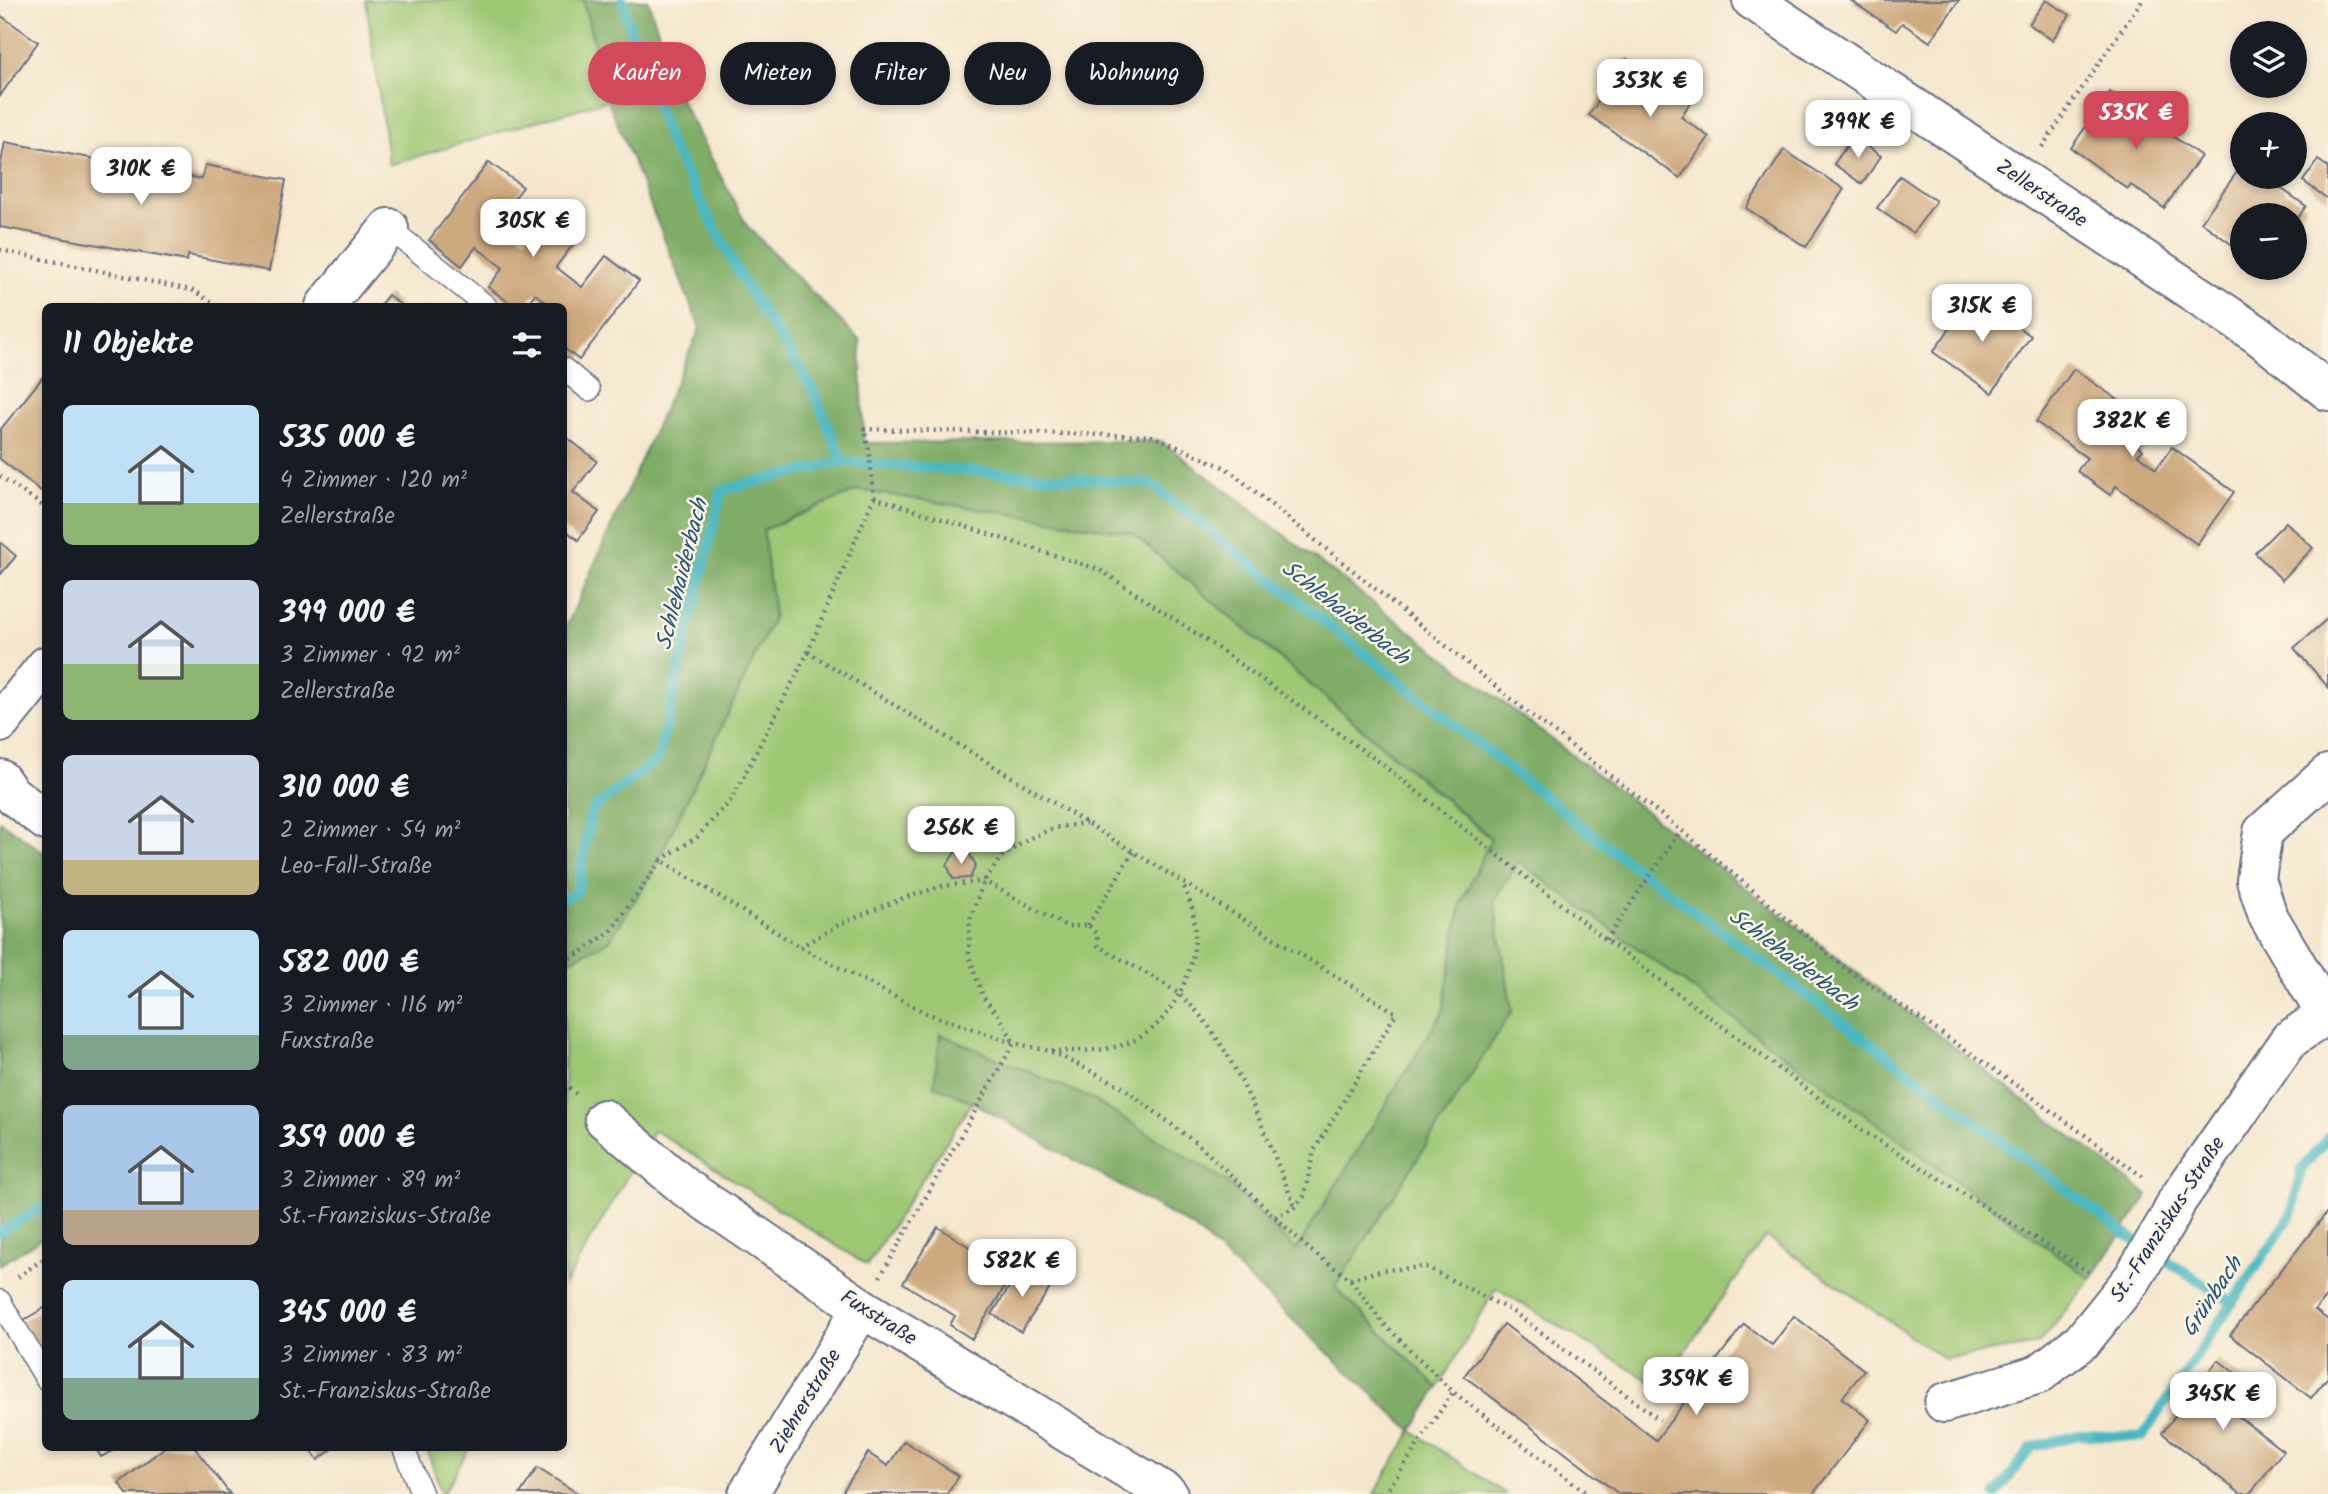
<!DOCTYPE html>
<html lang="de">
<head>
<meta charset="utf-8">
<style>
  body { margin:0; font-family:Kalam,sans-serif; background:#20242c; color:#f1f3f6; height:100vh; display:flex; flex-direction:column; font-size:26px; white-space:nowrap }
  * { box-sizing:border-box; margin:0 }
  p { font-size:23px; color:#9ea1a6 }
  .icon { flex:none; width:38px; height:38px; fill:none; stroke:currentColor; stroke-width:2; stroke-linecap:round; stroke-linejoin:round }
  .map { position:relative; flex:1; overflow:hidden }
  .sheet { position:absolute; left:42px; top:303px; width:525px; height:1148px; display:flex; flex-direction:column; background:#171b24; border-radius:10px; box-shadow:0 4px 10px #0003 }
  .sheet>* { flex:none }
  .top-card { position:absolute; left:588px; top:42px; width:665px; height:63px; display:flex; gap:14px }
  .controls { position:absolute; left:2230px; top:21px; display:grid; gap:14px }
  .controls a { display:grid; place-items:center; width:77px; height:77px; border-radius:50%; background:#171b24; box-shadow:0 4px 10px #0003; font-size:35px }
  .price { position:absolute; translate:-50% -60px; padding:0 16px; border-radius:14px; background:#fff; color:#222; font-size:23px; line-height:46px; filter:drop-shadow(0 2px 4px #0008) }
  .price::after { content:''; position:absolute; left:50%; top:42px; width:21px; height:16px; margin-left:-10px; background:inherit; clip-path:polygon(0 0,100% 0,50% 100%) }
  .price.selected { background:#d1495b; color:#fff }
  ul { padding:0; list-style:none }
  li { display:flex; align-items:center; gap:21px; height:175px; padding:0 21px }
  li span { display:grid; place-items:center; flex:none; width:196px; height:140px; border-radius:10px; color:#555 }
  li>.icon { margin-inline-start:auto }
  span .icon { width:84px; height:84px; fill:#fffc; stroke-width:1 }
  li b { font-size:30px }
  h2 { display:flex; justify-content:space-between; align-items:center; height:84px; padding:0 21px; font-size:30px }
  .chip { padding:0 24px; border-radius:32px; background:#171b24; box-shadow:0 4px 10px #0003; font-size:24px; line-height:63px }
  .chip.selected { background:#d1495b; color:#fff }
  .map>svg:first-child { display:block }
</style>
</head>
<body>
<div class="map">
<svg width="2328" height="1494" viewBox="0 0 2328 1494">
  <rect width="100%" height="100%" fill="#fcf5e5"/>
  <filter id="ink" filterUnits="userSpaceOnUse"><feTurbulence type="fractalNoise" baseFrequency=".0143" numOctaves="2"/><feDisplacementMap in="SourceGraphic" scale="14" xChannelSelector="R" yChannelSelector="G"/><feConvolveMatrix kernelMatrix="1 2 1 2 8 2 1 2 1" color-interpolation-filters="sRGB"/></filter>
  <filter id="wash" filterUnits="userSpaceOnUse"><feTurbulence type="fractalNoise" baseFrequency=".00686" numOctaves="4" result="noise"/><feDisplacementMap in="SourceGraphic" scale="28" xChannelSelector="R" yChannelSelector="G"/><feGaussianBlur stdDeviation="1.57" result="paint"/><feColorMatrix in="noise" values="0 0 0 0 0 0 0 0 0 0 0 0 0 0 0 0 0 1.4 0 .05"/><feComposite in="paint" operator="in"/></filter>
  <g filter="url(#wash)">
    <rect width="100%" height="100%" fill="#f5e7ce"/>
    <g fill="#9fc874" stroke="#5d7c69" stroke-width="2">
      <path d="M366 0H583L608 100 389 165Z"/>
      <path d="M858 490 1132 533 1491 839 1461 903 1443 1011 1296 1250 1226 1181 934 1085 972 1102 867 1265 654 1130 564 1286V963L609 941 651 875 774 616 763 530Z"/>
      <path d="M1519 861 2091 1279 2038 1344 1944 1359 1766 1236 1660 1387 1496 1288 1438 1388 1335 1287 1512 1011 1494 900Z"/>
      <path d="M1412 1431 1506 1494H1374Z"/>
      <path d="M426 1447H470L443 1494H442Z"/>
    </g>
    <g fill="#7fac66" stroke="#4d6e62" stroke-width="2">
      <path d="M583 0H648L681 101 747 226 860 341 864 443 1161 441 2148 1195 2091 1279 1519 862 1494 900 1512 1011 1335 1287 1438 1388 1412 1431 1194 1228 972 1102 934 1085 940 1034 1090 1098 1226 1181 1296 1250 1443 1012 1461 903 1491 838 1132 533 858 490 763 530 774 616 651 875 609 941 564 963V632L700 328 608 100Z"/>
      <path d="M0 821 46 854 45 1236 0 1265Z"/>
    </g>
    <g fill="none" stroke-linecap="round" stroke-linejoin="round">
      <g stroke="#49b7c1" stroke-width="10">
        <path d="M623 0 626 16 671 146 743 281 811 386 843 462"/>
        <path d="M564 899 577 893 591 811 658 759 722 490 843 462 1151 484 1603 843 2124 1233 2233 1303"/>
        <path d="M0 1232 46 1205"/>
        <path d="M1996 1494 2032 1447 2079 1435 2142 1437 2292 1214 2301 1170 2328 1137"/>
      </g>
    </g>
    <g id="blocks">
      <g fill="#cda97e">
        <path d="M1850 0H1959L1930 42 1902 23 1896 31Z"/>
        <path d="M2046 0 2070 15 2052 40 2029 24Z"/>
        <path d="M0 15 38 42 0 96Z"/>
        <path d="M1627 59 1690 103 1681 117 1709 137 1680 178 1589 115Z"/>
        <path d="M2110 92 2201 156 2164 208 2131 185 2128 189 2071 148Z"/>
        <path d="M1853 137 1881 156 1862 184 1834 164Z"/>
        <path d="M5 142 202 179 205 165 286 180 269 271 188 255 187 261 0 227V168Z"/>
        <path d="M1784 150 1844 189 1806 247 1746 208Z"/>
        <path d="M2318 160 2328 167V199L2303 181Z"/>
        <path d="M489 162 523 187 499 219 525 239 548 209 581 234 556 267 582 287 606 256 639 281 579 360 564 348V306H551L535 294 525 306H514L488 287 503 268 476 247 462 266 429 240Z"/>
        <path d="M2242 165V177H2265L2306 206 2294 223V215H2242V252L2201 222Z"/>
        <path d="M1900 176 1936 201 1913 233 1877 208Z"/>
        <path d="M388 295 402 306H379Z"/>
        <path d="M1973 296 2031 336 1992 393 1933 352Z"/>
        <path d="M2074 369 2135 412 2119 433 2143 450 2138 455 2156 469 2172 447 2234 492 2197 544 2116 486 2110 495 2077 471 2087 458 2036 422Z"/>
        <path d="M46 373V495L0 459V430Z"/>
        <path d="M565 436 597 461 573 492 599 512 578 540 564 529Z"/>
        <path d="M2286 522 2313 548 2282 580 2255 553Z"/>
        <path d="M0 542 16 556 0 575Z"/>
        <path d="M2328 618V687L2294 648Z"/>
        <path d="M955 852H968L976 865 970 878 953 879 947 865Z"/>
        <path d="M2328 1211V1294L2315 1310 2328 1320V1377L2311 1398 2230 1335Z"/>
        <path d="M938 1227 990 1260 995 1252 1018 1266 972 1339 950 1325 955 1316 903 1283Z"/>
        <path d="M1023 1266 1052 1285 1021 1332 992 1314Z"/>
        <path d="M46 1307V1362L22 1321Z"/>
        <path d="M1794 1316 1864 1370 1842 1398 1870 1420 1813 1494H1619L1464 1376 1504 1324 1656 1440 1744 1324 1772 1345Z"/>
        <path d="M2218 1360 2250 1384 2230 1410 2283 1451 2250 1494H2241L2162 1433Z"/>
        <path d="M904 1441 959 1476 947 1494H848L843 1491 868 1453 888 1466Z"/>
        <path d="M95 1447H120L101 1457Z"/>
        <path d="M165 1447H194L230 1494H127L119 1483Z"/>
        <path d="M309 1447H335L318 1460Z"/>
        <path d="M537 1468 579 1494H520Z"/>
      </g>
    </g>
  </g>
  <g filter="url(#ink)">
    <use href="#blocks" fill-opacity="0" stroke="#676f85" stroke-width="2"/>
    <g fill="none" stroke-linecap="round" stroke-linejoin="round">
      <defs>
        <g id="service">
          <path d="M389 228 486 306"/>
          <path d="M564 369 589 390"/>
          <path d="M0 1301 46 1379"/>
          <path d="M403 1447 422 1494"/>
        </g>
        <g id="minor">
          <path d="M1752 0 2258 335 2328 391"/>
          <path d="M325 306 389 228"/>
          <path d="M0 723 46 666"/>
          <path d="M2328 774 2263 832 2256 880 2268 916 2328 1018"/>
          <path d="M0 779 10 793 46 821"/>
          <path d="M604 1119 686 1188 862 1308 1168 1494"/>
          <path d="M1944 1403 2039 1374 2083 1340 2133 1278 2170 1216 2177 1201 2289 1040 2326 1015"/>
          <path d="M748 1494 862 1308"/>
        </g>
      </defs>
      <use href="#service" stroke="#676f85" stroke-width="24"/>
      <use href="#minor" stroke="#676f85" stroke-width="42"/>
      <g stroke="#676f85" stroke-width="4.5" stroke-dasharray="2 5" stroke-linecap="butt">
        <path d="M2042 147 2142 0"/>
        <path d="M0 250 195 291 216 306"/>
        <path d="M0 476 46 508"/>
        <path d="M874 497 1100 570 1203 638 1378 761 1606 940 1863 1131 2089 1272"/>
        <path d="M808 652 1396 1013 1314 1151 1304 1196 1295 1207 1275 1217"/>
        <path d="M661 860 697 837 732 799 808 652 874 497 869 449 864 429 1152 436 1226 468 1525 710 1681 830 1844 967 1985 1063 2146 1179"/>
        <path d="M1088 925 1133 852"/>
        <path d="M1606 940 1681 830"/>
        <path d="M800 947 842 923 906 897 943 886 984 881 1068 927 1088 925 1097 935 1098 946C1123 961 1159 978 1181 996 1233 1040 1269 1144 1295 1207"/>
        <path d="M564 961 580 953 611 931 661 860 800 947 926 1013 1014 1043 1050 1051 1121 1086 1200 1146 1310 1250 1350 1279 1382 1322 1453 1392 1588 1494"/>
        <path d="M1051 1051C1078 1051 1105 1052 1131 1042 1175 1024 1203 958 1193 913 1191 903 1186 893 1183 883"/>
        <path d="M564 1083 577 1095"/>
        <path d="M18 1277 46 1257"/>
        <path d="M880 1277 1014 1043 1001 1019 983 997 969 956 970 919 984 881 1003 855 1030 838 1054 828 1086 823"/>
        <path d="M1350 1279 1383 1270 1426 1267 1512 1311 1660 1420"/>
        <path d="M1385 1494 1453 1392"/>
      </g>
      <use href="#service" stroke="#fff" stroke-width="21"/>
      <use href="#minor" stroke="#fff" stroke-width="38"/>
    </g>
  </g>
  <g text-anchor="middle" stroke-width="5" stroke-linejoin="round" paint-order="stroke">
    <g font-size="21" fill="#1b2f5e" stroke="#fcf5e5">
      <text transform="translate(2042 193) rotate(34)" y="7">Zellerstraße</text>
      <text transform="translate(2167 1219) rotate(-57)" y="7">St.-Franziskus-Straße</text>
      <text transform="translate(879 1317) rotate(32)" y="7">Fuxstraße</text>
      <text transform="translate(805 1401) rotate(-59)" y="7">Ziehrerstraße</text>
    </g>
    <g font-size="23" font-style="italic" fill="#29587c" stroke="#fcf5e5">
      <text transform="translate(681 574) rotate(-76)" y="8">Schlehaiderbach</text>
      <text transform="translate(1346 612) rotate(38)" y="8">Schlehaiderbach</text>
      <text transform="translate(1794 959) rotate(37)" y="8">Schlehaiderbach</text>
      <text transform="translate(2211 1296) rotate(-56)" y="8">Grünbach</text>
    </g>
  </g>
</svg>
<div class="controls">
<a><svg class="icon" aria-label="layers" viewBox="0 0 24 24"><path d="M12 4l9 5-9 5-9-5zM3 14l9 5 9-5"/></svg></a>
<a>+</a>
<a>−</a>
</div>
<b class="price" style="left:1650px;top:119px">353K €</b>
<b class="price selected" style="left:2136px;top:151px">535K €</b>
<b class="price" style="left:1858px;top:160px">399K €</b>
<b class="price" style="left:141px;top:207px">310K €</b>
<b class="price" style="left:533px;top:259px">305K €</b>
<b class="price" style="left:1982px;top:344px">315K €</b>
<b class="price" style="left:2132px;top:459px">382K €</b>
<b class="price" style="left:961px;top:866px">256K €</b>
<b class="price" style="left:1022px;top:1299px">582K €</b>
<b class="price" style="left:1696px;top:1417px">359K €</b>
<b class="price" style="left:2223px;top:1432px">345K €</b>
<div class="top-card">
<a class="chip selected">Kaufen</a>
<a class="chip">Mieten</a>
<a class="chip">Filter</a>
<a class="chip">Neu</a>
<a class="chip">Wohnung</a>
</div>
<section class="sheet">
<h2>11 Objekte<svg class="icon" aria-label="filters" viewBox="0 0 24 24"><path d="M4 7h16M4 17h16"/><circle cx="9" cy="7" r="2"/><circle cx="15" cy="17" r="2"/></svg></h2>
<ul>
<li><span style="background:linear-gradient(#bfe0f5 70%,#8fb573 0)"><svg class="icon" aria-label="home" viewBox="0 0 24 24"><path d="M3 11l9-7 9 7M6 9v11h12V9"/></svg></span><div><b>535 000 €</b><p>4 Zimmer · 120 m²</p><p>Zellerstraße</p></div></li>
<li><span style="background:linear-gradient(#c9d6e8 60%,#8fb573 0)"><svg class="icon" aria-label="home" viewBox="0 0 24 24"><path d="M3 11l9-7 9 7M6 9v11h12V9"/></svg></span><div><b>399 000 €</b><p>3 Zimmer · 92 m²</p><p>Zellerstraße</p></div></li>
<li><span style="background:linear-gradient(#c9d6e8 75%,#c2b280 0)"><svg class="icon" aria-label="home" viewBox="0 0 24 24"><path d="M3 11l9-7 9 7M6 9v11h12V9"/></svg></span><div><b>310 000 €</b><p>2 Zimmer · 54 m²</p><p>Leo-Fall-Straße</p></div></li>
<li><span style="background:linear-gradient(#bfe0f5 75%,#7fa58c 0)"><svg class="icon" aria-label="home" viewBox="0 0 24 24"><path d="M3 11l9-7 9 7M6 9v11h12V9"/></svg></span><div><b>582 000 €</b><p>3 Zimmer · 116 m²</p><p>Fuxstraße</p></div></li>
<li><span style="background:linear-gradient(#a9c7e8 75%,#b9a48a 0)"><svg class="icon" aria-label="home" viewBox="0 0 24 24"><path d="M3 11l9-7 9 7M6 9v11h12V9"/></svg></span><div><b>359 000 €</b><p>3 Zimmer · 89 m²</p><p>St.-Franziskus-Straße</p></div></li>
<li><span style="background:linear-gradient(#bfe0f5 70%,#7fa58c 0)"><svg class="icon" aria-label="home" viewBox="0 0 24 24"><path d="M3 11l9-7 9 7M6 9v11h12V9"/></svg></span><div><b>345 000 €</b><p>3 Zimmer · 83 m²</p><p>St.-Franziskus-Straße</p></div></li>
</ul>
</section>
</div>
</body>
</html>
